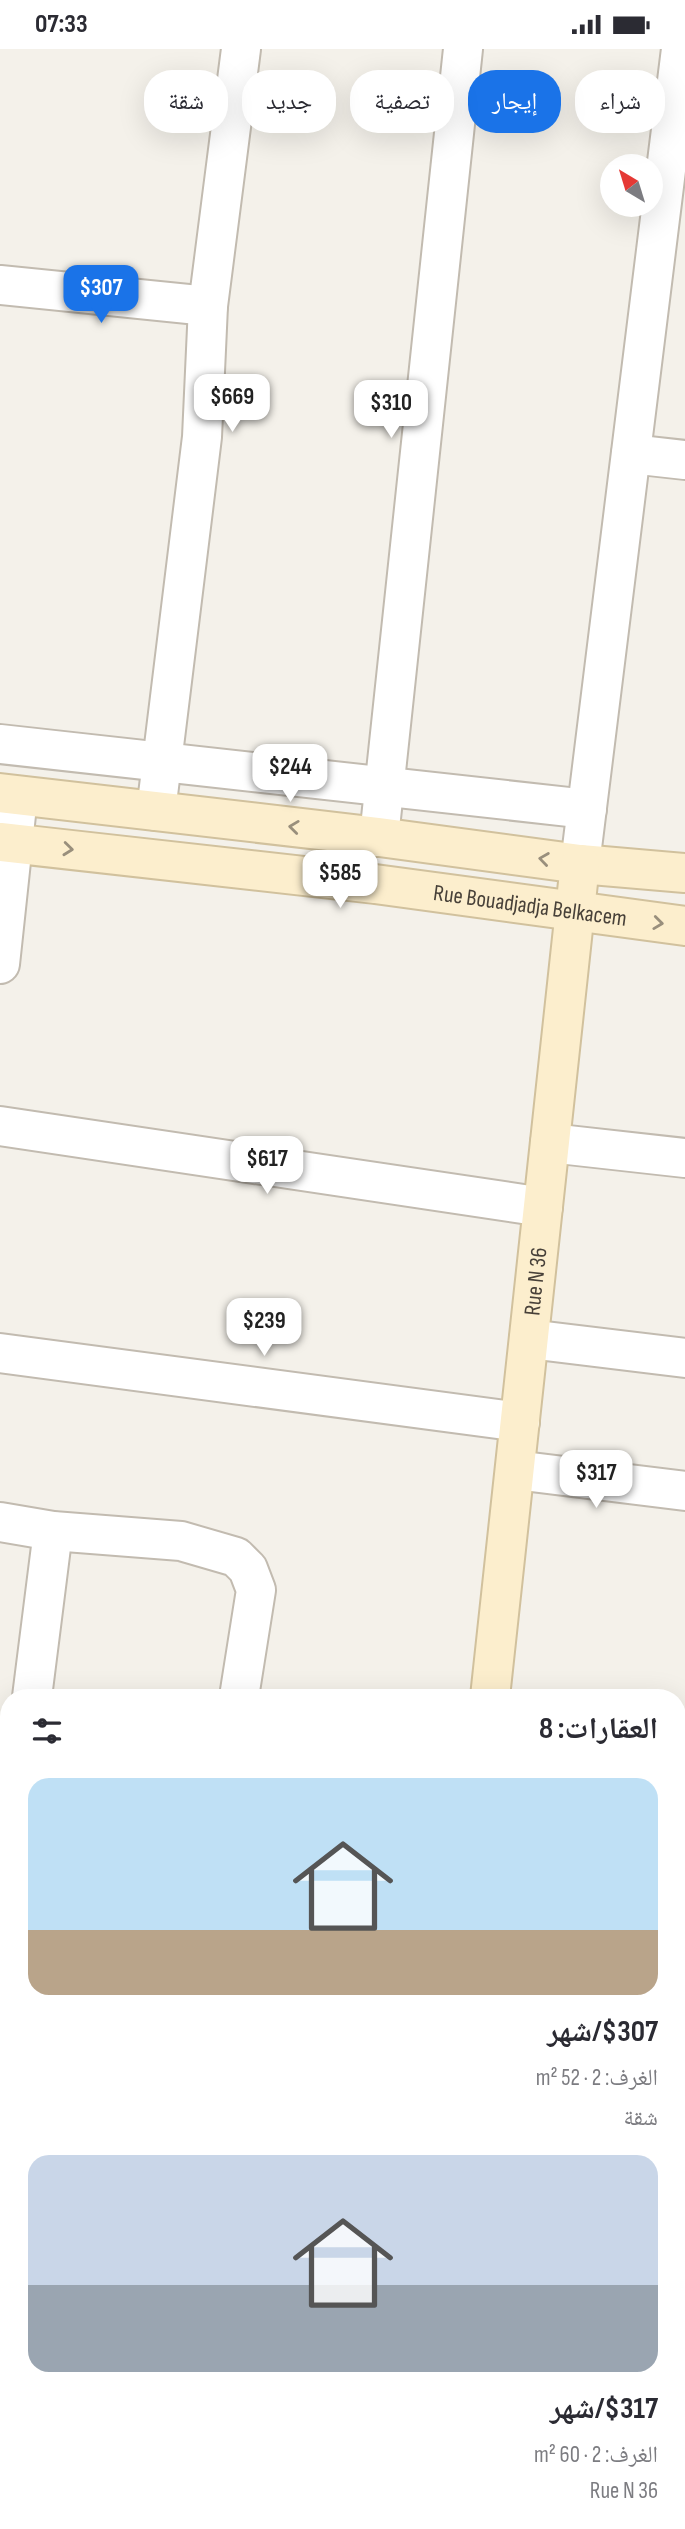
<!DOCTYPE html>
<html lang="ar">
<head>
<meta charset="utf-8">
<style>
  body { margin:0; font-family:"Sofia Sans Condensed","Noto Naskh Arabic",sans-serif; background:#f2f2f3; color:#2b2b33; direction:rtl; height:100vh; display:flex; flex-direction:column; font-size:26px; white-space:nowrap }
  * { box-sizing:border-box; margin:0 }
  p { font-size:23px; color:#7c7c81 }
  .icon { flex:none; width:38px; height:38px; fill:none; stroke:currentColor; stroke-width:2; stroke-linecap:round; stroke-linejoin:round }
  .map { position:relative; flex:1; overflow:hidden; direction:ltr }
  .side { position:absolute; left:0px; top:1640px; width:686px; height:842px; display:flex; flex-direction:column; background:#fff; border-radius:28px 28px 0 0; box-shadow:0 7px 28px #0002; direction:rtl }
  .side>* { flex:none }
  .banner { position:absolute; left:21px; top:21px; width:644px; height:63px; direction:rtl; display:flex; gap:14px }
  .needle { width:46px; rotate:322deg }
  .controls { position:absolute; left:600px; top:105px; display:grid; gap:14px }
  .controls a { display:grid; place-items:center; width:63px; height:63px; border-radius:50%; background:#fff; box-shadow:0 7px 28px #0002; font-size:35px }
  .price { position:absolute; translate:-50% -60px; padding:0 16px; border-radius:14px; background:#fff; color:#222; font-size:23px; line-height:46px; filter:drop-shadow(0 2px 4px #0008) }
  .price::after { content:''; position:absolute; left:50%; top:42px; width:21px; height:16px; margin-left:-10px; background:inherit; clip-path:polygon(0 0,100% 0,50% 100%) }
  .price.selected { background:#1a73e8; color:#fff }
  ul { padding:0; list-style:none }
  li { display:grid; align-content:center; gap:14px; height:371px; padding:0 28px }
  li span { display:grid; place-items:center; height:217px; border-radius:21px; color:#555 }
  li>.icon { margin-inline-start:auto }
  span .icon { width:126px; height:126px; fill:#fffc; stroke-width:1 }
  li b { font-size:30px }
  h2 { display:flex; justify-content:space-between; align-items:center; height:84px; padding:0 28px; font-size:30px }
  .pill { padding:0 24px; border-radius:28px; background:#fff; box-shadow:0 7px 28px #0002; font-size:24px; line-height:63px }
  .pill.selected { background:#1a73e8; color:#fff }
  .status { display:flex; justify-content:space-between; align-items:center; height:49px; padding:0 35px; background:#fff; direction:ltr }
  .status svg { height:19px; fill:currentColor }
  .map>svg:first-child { display:block }
</style>
</head>
<body>
<div class="status"><b>07:33</b><svg viewBox="0 0 49 12"><path d="M0 12V9h3v3zM5 12V6h3v6zM10 12V3h3v9zM15 12V0h3v12zM26 1h20v11H26zM47 4h2v5h-2z"/></svg></div>
<div class="map">
<svg width="685" height="2480" viewBox="0 0 685 2480">
  <rect width="100%" height="100%" fill="#f4f1ea"/>
  <g fill="#ece5d5">
    <path d="M677 1880 685 1881V2476L646 2473H677Z"/>
    <path d="M486 2473H630L685 2480H487Z"/>
  </g>
  <g fill="none" stroke-linecap="round" stroke-linejoin="round">
    <defs>
      <g id="street">
        <path d="M0 236 208 257"/>
        <path d="M631 405 685 411"/>
        <path d="M0 695 587 760"/>
        <path d="M156 762 202 388 208 257 241 0"/>
        <path d="M379 788 463 0"/>
        <path d="M580 815 681 0"/>
        <path d="M0 915 18 747"/>
        <path d="M0 1077 543 1158"/>
        <path d="M550 1094 685 1109"/>
        <path d="M529 1290 685 1309"/>
        <path d="M0 1304 520 1373"/>
        <path d="M515 1421 685 1442"/>
        <path d="M0 1473 53 1482 181 1492 236 1508 248 1520 256 1541 239 1648"/>
        <path d="M32 1648 53 1482"/>
        <path d="M0 1759 9 1761"/>
        <path d="M677 1833 685 1834"/>
        <path d="M0 1975 9 1976"/>
        <path d="M0 2205 9 2206"/>
        <path d="M0 2429 9 2430"/>
        <path d="M318 2473 370 2480"/>
      </g>
      <g id="secondary">
        <path d="M0 744 379 788 580 815 685 824"/>
        <path id="s1" d="M0 793 375 835 685 877"/>
        <path id="s2" d="M490 1648 580 815"/>
        <path d="M400 2480 401 2473"/>
      </g>
    </defs>
    <use href="#street" stroke="#c2bbb0" stroke-width="42"/>
    <use href="#secondary" stroke="#d1c19d" stroke-width="42"/>
    <use href="#street" stroke="#fff" stroke-width="38"/>
    <use href="#secondary" stroke="#fceecd" stroke-width="38"/>
  </g>
  <defs><path id="oneway-chevron" d="M-2-3.5L2.5 0L-2 3.5" fill="none" stroke-width="1.6" stroke-linecap="round" stroke-linejoin="round" transform="scale(1.75)"/></defs>
  <g stroke="#998f7c">
    <use href="#oneway-chevron" transform="translate(294 778) rotate(-173)"/>
    <use href="#oneway-chevron" transform="translate(68 800) rotate(6)"/>
    <use href="#oneway-chevron" transform="translate(544 810) rotate(-172)"/>
    <use href="#oneway-chevron" transform="translate(658 874) rotate(7)"/>
  </g>
  <g text-anchor="middle" stroke-width="6" stroke-linejoin="round" paint-order="stroke">
    <g font-size="23" fill="#484139" stroke="#fff">
      <text dy="8" stroke="none"><textPath href="#s1" startOffset="534">Rue Bouadjadja Belkacem</textPath></text>
      <text dy="8" stroke="none"><textPath href="#s2" startOffset="418">Rue N 36</textPath></text>
    </g>
  </g>
</svg>
<div class="controls">
<a><svg class="needle" viewBox="-14 -14 28 28"><path d="M0-13l5 13h-10z" fill="#e53935"/><path d="M0 13l5-13h-10z" fill="#7c7c81"/></svg></a>
</div>
<b class="price selected" style="left:101px;top:276px">$307</b>
<b class="price" style="left:232px;top:385px">$669</b>
<b class="price" style="left:391px;top:391px">$310</b>
<b class="price" style="left:290px;top:755px">$244</b>
<b class="price" style="left:340px;top:861px">$585</b>
<b class="price" style="left:267px;top:1147px">$617</b>
<b class="price" style="left:264px;top:1309px">$239</b>
<b class="price" style="left:596px;top:1461px">$317</b>
<div class="banner">
<a class="pill">شراء</a>
<a class="pill selected">إيجار</a>
<a class="pill">تصفية</a>
<a class="pill">جديد</a>
<a class="pill">شقة</a>
</div>
<section class="side">
<h2>العقارات: 8<svg class="icon" aria-label="filters" viewBox="0 0 24 24"><path d="M4 7h16M4 17h16"/><circle cx="9" cy="7" r="2"/><circle cx="15" cy="17" r="2"/></svg></h2>
<ul>
<li><span style="background:linear-gradient(#bfe0f5 70%,#b9a48a 0)"><svg class="icon" aria-label="home" viewBox="0 0 24 24"><path d="M3 11l9-7 9 7M6 9v11h12V9"/></svg></span><div><b>$307/شهر</b><p>الغرف: 2 · 52 m²</p><p>شقة</p></div></li>
<li><span style="background:linear-gradient(#c9d6e8 60%,#9aa5b1 0)"><svg class="icon" aria-label="home" viewBox="0 0 24 24"><path d="M3 11l9-7 9 7M6 9v11h12V9"/></svg></span><div><b>$317/شهر</b><p>الغرف: 2 · 60 m²</p><p>Rue N 36</p></div></li>
</ul>
</section>
</div>
</body>
</html>
